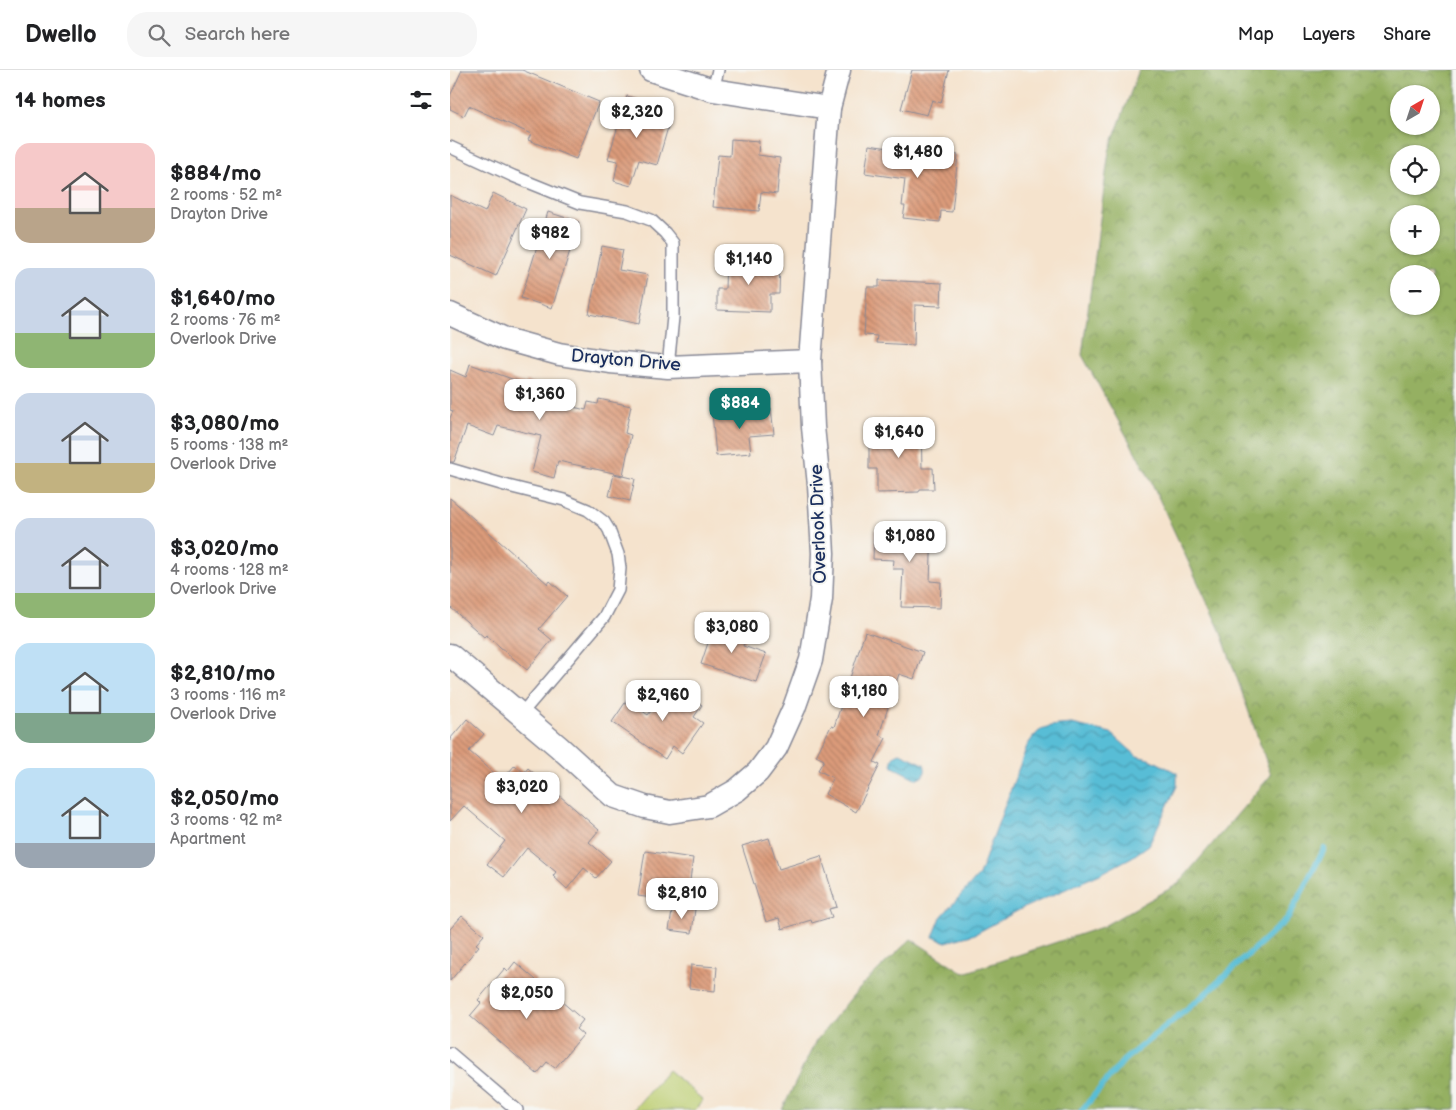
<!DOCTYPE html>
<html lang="en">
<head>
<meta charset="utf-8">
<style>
  body { margin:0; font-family:"Balsamiq Sans",sans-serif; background:#f6f6f6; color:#202124; height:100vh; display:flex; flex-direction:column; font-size:19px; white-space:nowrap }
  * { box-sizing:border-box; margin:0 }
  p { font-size:16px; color:#757577 }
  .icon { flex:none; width:28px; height:28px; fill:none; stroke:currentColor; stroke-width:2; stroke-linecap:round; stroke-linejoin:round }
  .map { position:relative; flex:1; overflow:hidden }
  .panel { display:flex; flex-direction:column; background:#fff; width:450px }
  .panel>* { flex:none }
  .needle { width:32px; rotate:39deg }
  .tools { position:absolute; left:940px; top:15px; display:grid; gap:10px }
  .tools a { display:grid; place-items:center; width:50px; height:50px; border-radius:50%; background:#fff; box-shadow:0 1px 4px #0004; font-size:25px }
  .price { position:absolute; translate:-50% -42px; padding:0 11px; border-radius:10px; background:#fff; color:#222; font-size:16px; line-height:32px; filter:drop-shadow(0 1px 2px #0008) }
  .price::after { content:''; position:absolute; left:50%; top:30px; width:15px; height:11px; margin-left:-8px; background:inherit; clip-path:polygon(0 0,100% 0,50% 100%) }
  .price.on { background:#0f766e; color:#fff }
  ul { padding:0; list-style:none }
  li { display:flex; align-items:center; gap:15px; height:125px; padding:0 15px }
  li span { display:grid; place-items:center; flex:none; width:140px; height:100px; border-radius:15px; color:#555 }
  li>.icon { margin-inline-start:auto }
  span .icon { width:60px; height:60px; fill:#fffc; stroke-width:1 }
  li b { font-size:21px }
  h2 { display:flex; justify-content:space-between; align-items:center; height:60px; padding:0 15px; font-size:21px }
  header { display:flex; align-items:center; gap:30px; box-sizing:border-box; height:70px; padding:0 25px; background:#fff; border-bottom:1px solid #e0e0e0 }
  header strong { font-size:24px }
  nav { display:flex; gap:28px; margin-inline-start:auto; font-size:18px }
  .search { width:350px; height:45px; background:#f6f6f6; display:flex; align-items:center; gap:12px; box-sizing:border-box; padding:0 18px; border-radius:20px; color:#757577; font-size:19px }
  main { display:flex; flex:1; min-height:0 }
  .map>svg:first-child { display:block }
</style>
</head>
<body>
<header>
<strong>Dwello</strong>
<div class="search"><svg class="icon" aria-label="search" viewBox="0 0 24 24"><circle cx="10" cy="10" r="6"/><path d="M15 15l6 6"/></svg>Search here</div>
<nav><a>Map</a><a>Layers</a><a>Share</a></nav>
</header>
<main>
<section class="panel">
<h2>14 homes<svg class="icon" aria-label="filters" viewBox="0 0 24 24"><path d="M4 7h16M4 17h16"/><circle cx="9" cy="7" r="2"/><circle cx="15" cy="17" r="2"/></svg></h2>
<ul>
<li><span style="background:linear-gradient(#f6c9c9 65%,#b9a48a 0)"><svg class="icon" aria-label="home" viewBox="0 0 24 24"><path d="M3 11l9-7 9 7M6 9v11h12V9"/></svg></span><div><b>$884/mo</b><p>2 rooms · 52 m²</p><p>Drayton Drive</p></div></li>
<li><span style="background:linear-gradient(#c9d6e8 65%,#8fb573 0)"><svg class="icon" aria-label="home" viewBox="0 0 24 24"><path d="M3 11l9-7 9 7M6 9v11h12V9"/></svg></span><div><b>$1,640/mo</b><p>2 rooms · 76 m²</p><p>Overlook Drive</p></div></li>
<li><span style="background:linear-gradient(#c9d6e8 70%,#c2b280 0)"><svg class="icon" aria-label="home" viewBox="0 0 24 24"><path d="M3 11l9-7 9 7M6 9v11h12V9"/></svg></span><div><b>$3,080/mo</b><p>5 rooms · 138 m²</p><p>Overlook Drive</p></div></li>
<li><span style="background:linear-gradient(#c9d6e8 75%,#8fb573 0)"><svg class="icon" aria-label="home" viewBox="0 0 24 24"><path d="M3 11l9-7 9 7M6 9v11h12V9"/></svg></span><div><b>$3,020/mo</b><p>4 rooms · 128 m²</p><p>Overlook Drive</p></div></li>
<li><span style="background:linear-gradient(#bfe0f5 70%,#7fa58c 0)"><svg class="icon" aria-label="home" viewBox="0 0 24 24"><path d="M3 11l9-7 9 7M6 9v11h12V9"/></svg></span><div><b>$2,810/mo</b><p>3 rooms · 116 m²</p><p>Overlook Drive</p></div></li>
<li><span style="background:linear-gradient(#bfe0f5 75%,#9aa5b1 0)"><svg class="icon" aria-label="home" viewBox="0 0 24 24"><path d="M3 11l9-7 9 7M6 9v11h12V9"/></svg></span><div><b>$2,050/mo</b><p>3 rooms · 92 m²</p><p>Apartment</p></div></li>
</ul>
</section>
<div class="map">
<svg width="1006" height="1040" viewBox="0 0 1006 1040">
  <defs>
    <pattern id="forest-crowns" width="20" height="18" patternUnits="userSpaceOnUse" patternTransform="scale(1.25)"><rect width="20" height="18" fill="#95b062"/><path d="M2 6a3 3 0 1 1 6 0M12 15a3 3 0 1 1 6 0" fill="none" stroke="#799054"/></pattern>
    <pattern id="water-waves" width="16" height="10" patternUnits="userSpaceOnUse" patternTransform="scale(1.25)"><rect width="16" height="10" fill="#58bdd6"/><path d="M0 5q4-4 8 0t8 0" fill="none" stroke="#489ab1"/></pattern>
    <pattern id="building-back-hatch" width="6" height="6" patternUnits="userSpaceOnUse" patternTransform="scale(1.25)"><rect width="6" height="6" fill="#dc9b7a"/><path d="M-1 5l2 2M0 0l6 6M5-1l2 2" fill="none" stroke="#b27f67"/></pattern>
  </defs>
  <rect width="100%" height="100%" fill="#f6f6f2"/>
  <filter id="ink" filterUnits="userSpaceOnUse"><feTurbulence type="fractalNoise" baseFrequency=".02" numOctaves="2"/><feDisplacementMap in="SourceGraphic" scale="10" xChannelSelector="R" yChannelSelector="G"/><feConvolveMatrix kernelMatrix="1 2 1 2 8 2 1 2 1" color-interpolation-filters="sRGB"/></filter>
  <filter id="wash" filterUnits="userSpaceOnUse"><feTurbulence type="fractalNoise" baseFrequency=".0096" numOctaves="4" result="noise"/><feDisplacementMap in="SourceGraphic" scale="20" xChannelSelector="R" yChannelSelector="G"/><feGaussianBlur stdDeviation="1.12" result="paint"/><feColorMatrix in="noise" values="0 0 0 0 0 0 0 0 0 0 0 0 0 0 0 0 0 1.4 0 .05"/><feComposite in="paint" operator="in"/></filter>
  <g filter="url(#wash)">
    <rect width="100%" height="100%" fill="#f5e3cd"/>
    <path fill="url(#forest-crowns)" stroke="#587060" fill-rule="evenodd" d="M689 0H1006V1038L1002 1040H332L366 971 409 918 461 869 514 903 652 857 728 814 821 705 770 560 698 405 632 285 659 81ZM949 24H981V56H949ZM949 84H981V116H949ZM949 144H981V176H949ZM949 204H981V236H949Z"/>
    <path fill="#bccd70" stroke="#6c7e67" d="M218 1000 253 1030 245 1040H183Z"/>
    <g fill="url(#water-waves)" stroke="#3a769a">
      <path d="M622 654 661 663 687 686 702 690 727 703V716L699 775 682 787 650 804 571 839 525 864 496 872 483 867 491 847 529 805 577 676C591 654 597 656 622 654Z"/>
      <path d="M450 683 474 694C477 702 474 707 467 709L443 697C440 691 443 685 450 683Z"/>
    </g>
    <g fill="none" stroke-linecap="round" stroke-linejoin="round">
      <path stroke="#58bdd6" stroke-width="6" d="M632 1040 674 990 753 926 838 848 874 779"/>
    </g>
    <g id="blocks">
      <g fill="url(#building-back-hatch)">
        <path d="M12 0H72L149 32 126 89 78 70 81 64 19 36 14 46 0 39V26Z"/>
        <path d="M462 0H499L491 33 482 30 477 45 451 39Z"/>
        <path d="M177 26 210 36 206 50 219 54 207 95 189 90 181 116 164 111 168 91 158 89Z"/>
        <path d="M281 69 309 71 308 85 330 88 327 124 311 122 309 141 263 137 268 85 280 86Z"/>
        <path d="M419 75 459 81V79L508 85 502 142 491 141 490 152 453 148 455 136H452L455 109 415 103Z"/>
        <path d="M43 123 76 139 46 206 0 185V125L35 142Z"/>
        <path d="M98 142 129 152 102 238 71 228Z"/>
        <path d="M152 176 173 180 169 200 198 205 189 254 139 244Z"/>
        <path d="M276 189 330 192 329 224H320V242L267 240V219H275Z"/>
        <path d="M429 210 492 213 491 236 465 235 464 275 426 273 427 266 414 265 417 217H429Z"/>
        <path d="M20 294 76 314V311L105 318 102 332 136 340 138 332 148 334 149 329 181 336 175 363 181 365 173 405 108 391 104 408 82 402 91 366 48 356 44 366 17 356 4 392H0V348L3 341 0 340V300L16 307Z"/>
        <path d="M321 338 324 364 299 366 301 383 266 386 262 343Z"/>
        <path d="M437 350H462V356H471L472 398H483L484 419H470L469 422 427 423V399H419V360H437Z"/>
        <path d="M164 404 185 409 180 431 159 426Z"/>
        <path d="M0 428 98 514 100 511 117 526 89 559 102 570 77 600 36 565 34 567 0 537Z"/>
        <path d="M445 454 475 455V460L482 461 480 511 491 512 490 538 451 537 453 499H443L444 490 423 489 424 460 445 461Z"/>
        <path d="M265 552 298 564 293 576 316 584 306 612 251 594Z"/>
        <path d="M415 562 473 582 464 609 449 604 429 665 436 668 424 692 430 695 406 742 375 724 383 708 368 700 374 690 366 686 381 656 384 657Z"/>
        <path d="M221 613 252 635 244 647 253 653 232 683 223 676 215 689 162 652 177 630 198 645Z"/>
        <path d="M17 649 34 664 19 681 52 710 65 695 74 703 78 698 149 760 139 772 161 791 146 808 134 798 117 819 103 806 106 802 77 778 54 807 37 794 55 771 14 736 0 751V669Z"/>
        <path d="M319 768 329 799 371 786 387 837 379 839 382 847 362 853 361 850 332 859 329 848 316 852 292 776Z"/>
        <path d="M195 781 243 788 237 833 188 826Z"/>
        <path d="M223 836 245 839 242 863 219 860Z"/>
        <path d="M12 846 34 865 26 874 29 876 0 911V859Z"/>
        <path d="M65 892 86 910 81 915 106 937 111 931 133 950 126 959 133 965 105 998 97 992 87 1004 20 946 31 933 28 930 55 898 58 901Z"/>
        <path d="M241 895 267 897 265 921 239 918Z"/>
      </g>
    </g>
  </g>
  <g filter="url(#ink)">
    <use href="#blocks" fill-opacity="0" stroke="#888996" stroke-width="1"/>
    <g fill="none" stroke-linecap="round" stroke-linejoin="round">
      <defs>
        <g id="service">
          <path d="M263 20 268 0"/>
          <path d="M0 77 63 106 130 133 177 141 201 150 215 163 223 173V247L218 297"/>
          <path d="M0 399 58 416 114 430 138 440 154 452 159 460 168 484 170 498 168 520 154 547 71 644"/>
          <path d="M0 983 67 1040"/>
        </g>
        <g id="minor">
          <path d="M201 0 263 20 379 38"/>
          <path d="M0 244 55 269 109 284 160 292 218 297 360 291"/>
          <path d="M0 585 109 677 163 726 195 737 220 742 259 736 287 720 308 702 326 678 344 638 361 590 371 529 373 483 369 415 363 357 360 291 379 38 389 0"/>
        </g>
      </defs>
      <use href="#service" stroke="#888996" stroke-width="14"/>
      <use href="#minor" stroke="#888996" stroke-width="25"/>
      <use href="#service" stroke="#fff" stroke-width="11"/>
      <use href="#minor" stroke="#fff" stroke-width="22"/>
    </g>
  </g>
  <g text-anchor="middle" stroke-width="4" stroke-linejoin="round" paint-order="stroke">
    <g font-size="18" fill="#1b2f5e" stroke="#f6f6f2">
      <text transform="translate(176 290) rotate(5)" y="6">Drayton Drive</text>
      <text transform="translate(368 454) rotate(-92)" y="6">Overlook Drive</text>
    </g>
  </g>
</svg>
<div class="tools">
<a><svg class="needle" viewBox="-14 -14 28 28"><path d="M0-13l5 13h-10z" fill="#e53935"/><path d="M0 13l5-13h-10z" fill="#757577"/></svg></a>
<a><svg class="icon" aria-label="locate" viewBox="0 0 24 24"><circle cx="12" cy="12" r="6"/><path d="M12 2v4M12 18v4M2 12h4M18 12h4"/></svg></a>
<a>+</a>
<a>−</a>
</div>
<b class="price" style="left:187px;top:69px">$2,320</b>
<b class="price" style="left:468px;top:109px">$1,480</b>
<b class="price" style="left:100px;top:190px">$982</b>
<b class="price" style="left:299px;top:216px">$1,140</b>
<b class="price" style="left:90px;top:351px">$1,360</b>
<b class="price on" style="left:290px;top:360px">$884</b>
<b class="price" style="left:449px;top:389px">$1,640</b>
<b class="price" style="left:460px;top:493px">$1,080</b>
<b class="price" style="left:282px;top:584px">$3,080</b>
<b class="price" style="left:414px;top:648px">$1,180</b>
<b class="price" style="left:213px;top:652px">$2,960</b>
<b class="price" style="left:72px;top:744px">$3,020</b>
<b class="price" style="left:232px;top:850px">$2,810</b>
<b class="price" style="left:77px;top:950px">$2,050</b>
</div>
</main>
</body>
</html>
